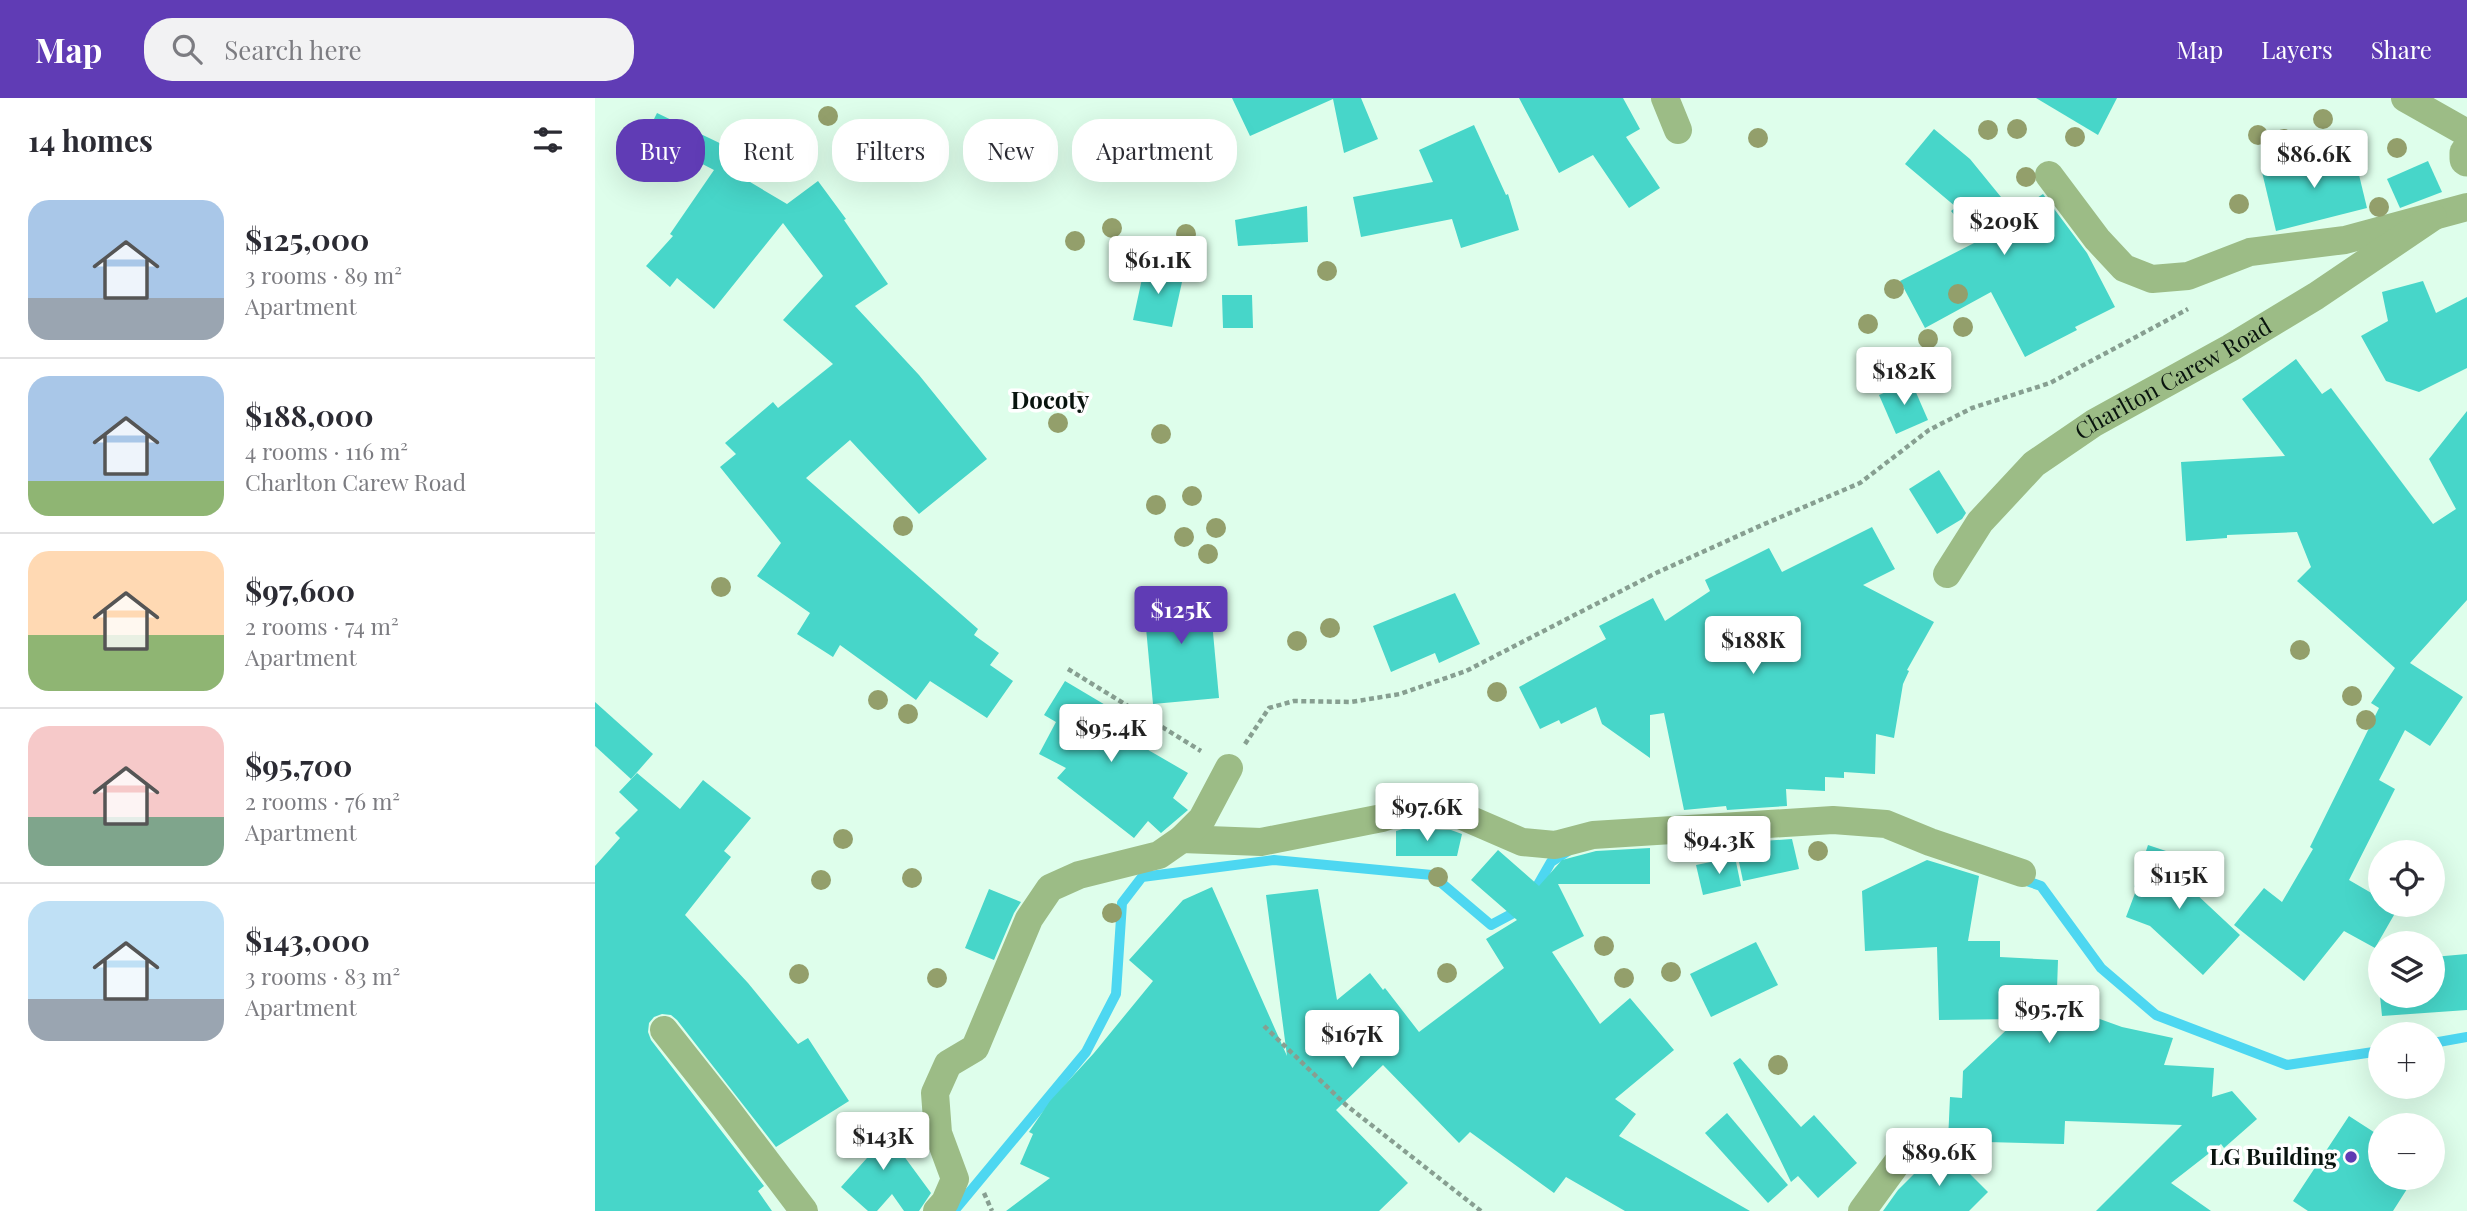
<!DOCTYPE html>
<html lang="en">
<head>
<meta charset="utf-8">
<style>
  body { margin:0; font-family:"Playfair Display",serif; background:#f2f2f3; color:#2b2b33; height:100vh; display:flex; flex-direction:column; font-size:26px; white-space:nowrap }
  * { box-sizing:border-box; margin:0 }
  p { font-size:23px; color:#7c7c81 }
  .icon { flex:none; width:38px; height:38px; fill:none; stroke:currentColor; stroke-width:2; stroke-linecap:round; stroke-linejoin:round }
  .map { position:relative; flex:1; overflow:hidden }
  .details { display:flex; flex-direction:column; background:#fff; width:595px }
  .details>* { flex:none }
  .banner { position:absolute; left:21px; top:21px; width:665px; height:63px; display:flex; gap:14px }
  .tools { position:absolute; left:1773px; top:742px; display:grid; gap:14px }
  .tools a { display:grid; place-items:center; width:77px; height:77px; border-radius:50%; background:#fff; box-shadow:0 7px 28px #0002; font-size:35px }
  .price { position:absolute; translate:-50% -60px; padding:0 16px; border-radius:7px; background:#fff; color:#222; font-size:23px; line-height:46px; filter:drop-shadow(0 2px 4px #0008) }
  .price::after { content:''; position:absolute; left:50%; top:42px; width:21px; height:16px; margin-left:-10px; background:inherit; clip-path:polygon(0 0,100% 0,50% 100%) }
  .price.on { background:#603cb5; color:#fff }
  ul { padding:0; list-style:none }
  li { display:flex; align-items:center; gap:21px; height:175px; padding:0 28px }
  li+li { border-top:2px solid #e1e1e2 }
  li span { display:grid; place-items:center; flex:none; width:196px; height:140px; border-radius:21px; color:#555 }
  li>.icon { margin-inline-start:auto }
  span .icon { width:84px; height:84px; fill:#fffc; stroke-width:1 }
  li b { font-size:30px }
  h2 { display:flex; justify-content:space-between; align-items:center; height:84px; padding:0 28px; font-size:30px }
  .tag { padding:0 24px; border-radius:28px; background:#fff; box-shadow:0 7px 28px #0002; font-size:24px; line-height:63px }
  .tag.on { background:#603cb5; color:#fff }
  header { display:flex; align-items:center; gap:42px; box-sizing:border-box; height:98px; padding:0 35px; background:#603cb5; color:#fff }
  header strong { font-size:33px }
  nav { display:flex; gap:38px; margin-inline-start:auto; font-size:24px }
  .search { width:490px; height:63px; background:#f2f2f3; display:flex; align-items:center; gap:18px; box-sizing:border-box; padding:0 24px; border-radius:28px; color:#7c7c81; font-size:26px }
  main { display:flex; flex:1; min-height:0 }
  .map>svg:first-child { display:block }
</style>
</head>
<body>
<header>
<strong>Map</strong>
<div class="search"><svg class="icon" aria-label="search" viewBox="0 0 24 24"><circle cx="10" cy="10" r="6"/><path d="M15 15l6 6"/></svg>Search here</div>
<nav><a>Map</a><a>Layers</a><a>Share</a></nav>
</header>
<main>
<section class="details">
<h2>14 homes<svg class="icon" aria-label="filters" viewBox="0 0 24 24"><path d="M4 7h16M4 17h16"/><circle cx="9" cy="7" r="2"/><circle cx="15" cy="17" r="2"/></svg></h2>
<ul>
<li><span style="background:linear-gradient(#a9c7e8 70%,#9aa5b1 0)"><svg class="icon" aria-label="home" viewBox="0 0 24 24"><path d="M3 11l9-7 9 7M6 9v11h12V9"/></svg></span><div><b>$125,000</b><p>3 rooms · 89 m²</p><p>Apartment</p></div></li>
<li><span style="background:linear-gradient(#a9c7e8 75%,#8fb573 0)"><svg class="icon" aria-label="home" viewBox="0 0 24 24"><path d="M3 11l9-7 9 7M6 9v11h12V9"/></svg></span><div><b>$188,000</b><p>4 rooms · 116 m²</p><p>Charlton Carew Road</p></div></li>
<li><span style="background:linear-gradient(#ffd9b3 60%,#8fb573 0)"><svg class="icon" aria-label="home" viewBox="0 0 24 24"><path d="M3 11l9-7 9 7M6 9v11h12V9"/></svg></span><div><b>$97,600</b><p>2 rooms · 74 m²</p><p>Apartment</p></div></li>
<li><span style="background:linear-gradient(#f6c9c9 65%,#7fa58c 0)"><svg class="icon" aria-label="home" viewBox="0 0 24 24"><path d="M3 11l9-7 9 7M6 9v11h12V9"/></svg></span><div><b>$95,700</b><p>2 rooms · 76 m²</p><p>Apartment</p></div></li>
<li><span style="background:linear-gradient(#bfe0f5 70%,#9aa5b1 0)"><svg class="icon" aria-label="home" viewBox="0 0 24 24"><path d="M3 11l9-7 9 7M6 9v11h12V9"/></svg></span><div><b>$143,000</b><p>3 rooms · 83 m²</p><p>Apartment</p></div></li>
</ul>
</section>
<div class="map">
<svg width="1872" height="1113" viewBox="0 0 1872 1113">
  <rect width="100%" height="100%" fill="#defeeb"/>
  <g fill="none" stroke-linecap="round" stroke-linejoin="round">
    <g stroke="#4dd7f1" stroke-width="10">
      <path d="M1079 743 1098 746 1129 742"/>
      <path d="M1426 781 1446 788 1506 870 1561 917 1692 967 1785 953"/>
      <path d="M936 799 956 764 973 753"/>
      <path d="M1838 945 1872 939"/>
      <path d="M359 1113 491 954 521 896 527 805 547 779 679 762 837 777 896 827 926 811"/>
    </g>
  </g>
  <g fill="#47d6c9">
    <path d="M637 0H766L783 41 749 55 738 1 655 38Z"/>
    <path d="M924 0H1028L1045 31 1031 39 1065 90 1034 110 998 57 964 75Z"/>
    <path d="M1441 0H1522L1503 37Z"/>
    <path d="M62 15 137 51 128 68 192 106 223 83 251 121 249 122 293 186 260 208 324 277 392 361 324 416 255 342 211 380 383 531 379 537 404 555 395 567 418 583 392 620 335 583 321 602 245 547 238 559 202 536 215 515 162 478 186 445 125 369 141 356 130 345 178 304 183 310 238 266 188 222 228 178 188 125 119 211 82 180 75 189 51 168 78 138 75 136 119 72 51 37Z"/>
    <path d="M879 27 911 97 913 96 924 132 866 150 857 121 766 139 758 99 838 84 824 52Z"/>
    <path d="M1339 31 1375 61 1419 115 1448 96 1492 155 1520 209 1480 229 1482 232 1430 259 1396 194 1330 230 1305 183 1381 144 1356 113 1361 109 1310 66Z"/>
    <path d="M1758 52 1772 110 1681 133 1667 74Z"/>
    <path d="M1833 63 1847 94 1805 110 1792 81Z"/>
    <path d="M712 108 713 144 643 148 640 122Z"/>
    <path d="M550 167 589 175 577 229 538 222Z"/>
    <path d="M1828 183 1841 215 1872 199V270L1824 294 1791 283 1766 238 1793 223 1787 194Z"/>
    <path d="M627 197H657L658 230H628Z"/>
    <path d="M1701 261 1727 296 1736 290 1838 426 1861 411 1834 361 1872 313V502L1815 565 1868 599 1835 648 1810 632 1784 682 1800 691 1754 782 1785 800V807H1797L1803 810 1780 850 1749 833 1709 883 1639 827 1669 790 1687 804 1718 751 1715 749 1784 610 1776 605 1800 570 1702 483 1716 469 1702 434 1632 437V440L1591 443 1586 364 1690 358 1647 301Z"/>
    <path d="M1316 283 1333 322 1301 336 1284 297Z"/>
    <path d="M1344 372 1371 415 1367 421 1342 436 1314 391Z"/>
    <path d="M1277 429 1300 471 1268 487 1339 524 1312 572 1314 573 1308 586 1299 640 1281 636 1280 676 1249 674V680L1230 679V693L1191 691 1192 708 1132 712 1131 708 1089 712 1069 615 1055 617V660L1007 626 1001 609 966 626 964 622 945 631 924 589 1011 541 1004 528 1058 500 1070 523 1115 493 1110 482 1174 450 1187 474Z"/>
    <path d="M614 491 624 600 558 606 548 497Z"/>
    <path d="M860 495 885 546 844 565 840 555 796 574 778 528Z"/>
    <path d="M470 583 544 627 536 642 593 675 578 700 593 712 566 735 553 723 539 740 462 680 471 670 444 656 461 624 449 617Z"/>
    <path d="M0 604 58 656 36 681 0 648Z"/>
    <path d="M42 675 85 711 108 682 156 720 129 753 136 759 90 817 153 885 203 946 213 940 254 1003 181 1049 82 922 76 917 67 916 59 919 54 925 53 934 56 942 169 1088 163 1093 177 1113H0V768L25 740 20 735 43 712 24 694Z"/>
    <path d="M808 731 856 732 867 736 862 758H801V733Z"/>
    <path d="M1197 741 1204 771 1148 783 1140 745Z"/>
    <path d="M1553 747 1589 759 1583 779 1645 837 1608 877 1555 828 1531 819 1542 790 1539 789Z"/>
    <path d="M1055 750V786H963L989 838 957 854 1005 926 1035 900 1079 952 1020 1001 1041 1016 1024 1038 1155 1113H1030L971 1079 959 1095 875 1034 864 1045 788 967 741 1012 813 1085 784 1113H411L455 1080 425 1066 438 1036 434 1034 455 1003 499 955 558 883 534 862 588 802 617 789 692 958 671 797 723 791 742 902 775 875 788 892 790 890 824 934 909 870 891 841 922 822 876 782 903 752 944 788 967 762 1001 753Z"/>
    <path d="M1140 759 1146 788 1108 797 1101 767Z"/>
    <path d="M1332 762 1384 778 1373 843H1405V859L1463 862 1462 891 1503 892 1502 920 1527 929 1578 940 1569 967 1619 970 1617 999 1637 993 1662 1021 1629 1050 1626 1046 1576 1085 1616 1113H1501L1587 1027 1470 1023 1469 1046 1353 1043 1355 999 1367 1000 1368 973 1423 921 1344 922 1342 849 1270 853 1267 793Z"/>
    <path d="M394 791 426 804 419 815 399 862 370 850Z"/>
    <path d="M1161 844 1183 887 1116 919 1095 876Z"/>
    <path d="M1872 856V912L1787 918 1785 898H1838V859Z"/>
    <path d="M1145 960 1206 1029 1219 1017 1262 1065 1223 1100 1203 1078 1196 1084 1138 965Z"/>
    <path d="M1132 1015 1193 1087 1173 1105 1110 1035Z"/>
    <path d="M278 1016 336 1095 324 1113H309L297 1096 282 1113H273L246 1089 272 1060 253 1035Z"/>
    <path d="M1754 1018 1785 1038V1080H1819L1798 1113H1713L1698 1103Z"/>
    <path d="M1347 1048 1393 1094 1374 1113H1288L1303 1092Z"/>
  </g>
  <g fill="none" stroke-linecap="round" stroke-linejoin="round">
    <g stroke="#879f91" stroke-width="4.5" stroke-dasharray="5 3.5" stroke-linecap="butt">
      <path d="M473 571 606 653"/>
      <path d="M650 646 674 610 699 603 756 604 805 596 871 573 1061 475 1167 427 1265 385 1334 332 1377 310 1455 285 1593 211"/>
      <path d="M669 928 751 1007 886 1113"/>
      <path d="M389 1095 397 1113"/>
    </g>
    <g stroke="#9cbc86" stroke-width="28">
      <path d="M1070 0 1083 32"/>
      <path d="M1810 0 1872 35"/>
      <path d="M1454 77 1502 141 1529 170 1557 181 1593 178 1655 154 1750 142 1872 109"/>
      <path id="s1" d="M1352 476 1385 424 1439 366 1499 325 1635 250 1721 198 1838 119"/>
      <path d="M587 741 666 744 787 720 805 714 860 715 927 744 960 747 998 737 1238 722 1291 726 1335 744 1427 775"/>
      <path d="M69 932 130 1009 209 1113"/>
      <path d="M342 1113 350 1104 360 1081 343 1035 340 995 353 966 380 950 434 821 455 790 484 777 564 757 587 741 607 721 634 670"/>
      <path d="M1267 1113 1313 1050"/>
    </g>
    <path stroke="#9cbc86" stroke-width="35" d="M1872 55V61"/>
  </g>
  <g fill="#939f6b">
    <circle cx="233" cy="18" r="10"/>
    <circle cx="1728" cy="21" r="10"/>
    <circle cx="1422" cy="31" r="10"/>
    <circle cx="1393" cy="32" r="10"/>
    <circle cx="1663" cy="37" r="10"/>
    <circle cx="1480" cy="39" r="10"/>
    <circle cx="1163" cy="40" r="10"/>
    <circle cx="1689" cy="41" r="10"/>
    <circle cx="1802" cy="50" r="10"/>
    <circle cx="1431" cy="79" r="10"/>
    <circle cx="1644" cy="106" r="10"/>
    <circle cx="1784" cy="109" r="10"/>
    <circle cx="517" cy="130" r="10"/>
    <circle cx="591" cy="136" r="10"/>
    <circle cx="480" cy="143" r="10"/>
    <circle cx="732" cy="173" r="10"/>
    <circle cx="1299" cy="191" r="10"/>
    <circle cx="1363" cy="196" r="10"/>
    <circle cx="1273" cy="226" r="10"/>
    <circle cx="1368" cy="229" r="10"/>
    <circle cx="1333" cy="241" r="10"/>
    <circle cx="484" cy="303" r="10"/>
    <circle cx="463" cy="325" r="10"/>
    <circle cx="566" cy="336" r="10"/>
    <circle cx="597" cy="398" r="10"/>
    <circle cx="561" cy="407" r="10"/>
    <circle cx="308" cy="428" r="10"/>
    <circle cx="621" cy="430" r="10"/>
    <circle cx="589" cy="439" r="10"/>
    <circle cx="613" cy="456" r="10"/>
    <circle cx="126" cy="489" r="10"/>
    <circle cx="735" cy="530" r="10"/>
    <circle cx="702" cy="543" r="10"/>
    <circle cx="1705" cy="552" r="10"/>
    <circle cx="902" cy="594" r="10"/>
    <circle cx="1757" cy="598" r="10"/>
    <circle cx="283" cy="602" r="10"/>
    <circle cx="313" cy="616" r="10"/>
    <circle cx="1771" cy="622" r="10"/>
    <circle cx="248" cy="741" r="10"/>
    <circle cx="1223" cy="753" r="10"/>
    <circle cx="843" cy="779" r="10"/>
    <circle cx="317" cy="780" r="10"/>
    <circle cx="226" cy="782" r="10"/>
    <circle cx="517" cy="815" r="10"/>
    <circle cx="1009" cy="848" r="10"/>
    <circle cx="1076" cy="874" r="10"/>
    <circle cx="852" cy="875" r="10"/>
    <circle cx="204" cy="876" r="10"/>
    <circle cx="342" cy="880" r="10"/>
    <circle cx="1029" cy="880" r="10"/>
    <circle cx="1183" cy="967" r="10"/>
  </g>
  <circle fill="#603cb5" stroke="#fff" stroke-width="2.5" cx="1756" cy="1059" r="7"/>
  <g text-anchor="middle" stroke-width="7" stroke-linejoin="round" paint-order="stroke">
    <g font-size="23" fill="#09140e" stroke="#fff">
      <text dy="8" stroke="none"><textPath href="#s1" startOffset="304">Charlton Carew Road</textPath></text>
    </g>
    <g font-size="23" font-weight="bold" fill="#09140e" stroke="#fff" text-anchor="end">
      <text x="1742" y="1067">LG Building</text>
    </g>
    <g font-size="24" font-weight="bold" fill="#09140e" stroke="#fff">
      <text x="455" y="311">Docoty</text>
    </g>
  </g>
</svg>
<div class="tools">
<a><svg class="icon" aria-label="locate" viewBox="0 0 24 24"><circle cx="12" cy="12" r="6"/><path d="M12 2v4M12 18v4M2 12h4M18 12h4"/></svg></a>
<a><svg class="icon" aria-label="layers" viewBox="0 0 24 24"><path d="M12 4l9 5-9 5-9-5zM3 14l9 5 9-5"/></svg></a>
<a>+</a>
<a>−</a>
</div>
<b class="price" style="left:1719px;top:92px">$86.6K</b>
<b class="price" style="left:1409px;top:159px">$209K</b>
<b class="price" style="left:563px;top:198px">$61.1K</b>
<b class="price" style="left:1309px;top:309px">$182K</b>
<b class="price on" style="left:586px;top:548px">$125K</b>
<b class="price" style="left:1158px;top:578px">$188K</b>
<b class="price" style="left:516px;top:666px">$95.4K</b>
<b class="price" style="left:832px;top:745px">$97.6K</b>
<b class="price" style="left:1124px;top:778px">$94.3K</b>
<b class="price" style="left:1584px;top:813px">$115K</b>
<b class="price" style="left:1454px;top:947px">$95.7K</b>
<b class="price" style="left:757px;top:972px">$167K</b>
<b class="price" style="left:288px;top:1074px">$143K</b>
<b class="price" style="left:1344px;top:1090px">$89.6K</b>
<div class="banner">
<a class="tag on">Buy</a>
<a class="tag">Rent</a>
<a class="tag">Filters</a>
<a class="tag">New</a>
<a class="tag">Apartment</a>
</div>
</div>
</main>
</body>
</html>
